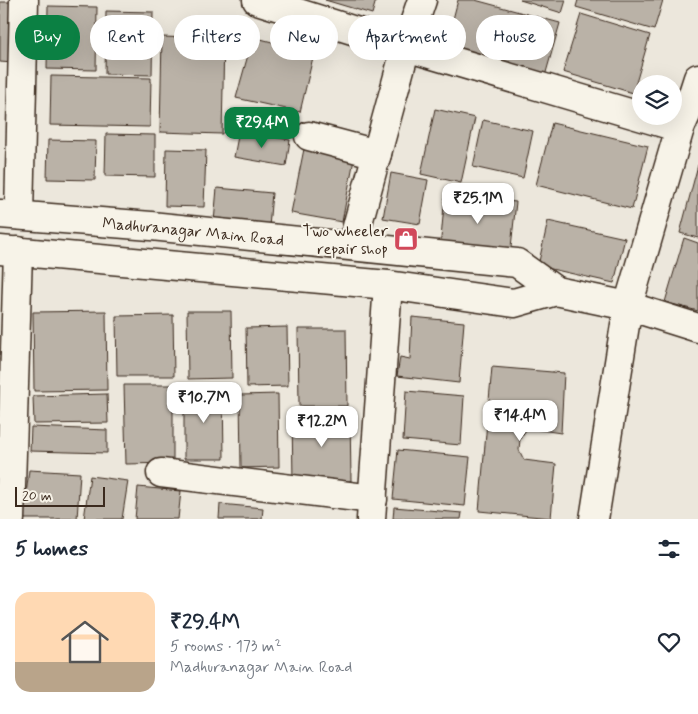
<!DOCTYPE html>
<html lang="en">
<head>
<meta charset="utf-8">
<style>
  body { margin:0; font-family:Mynerve,sans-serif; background:#f2f2f3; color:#1f2937; height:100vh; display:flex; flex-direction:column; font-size:19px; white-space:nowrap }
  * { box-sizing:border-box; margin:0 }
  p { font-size:16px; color:#747a83 }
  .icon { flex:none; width:28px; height:28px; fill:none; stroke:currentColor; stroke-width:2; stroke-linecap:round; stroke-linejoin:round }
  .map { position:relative; height:519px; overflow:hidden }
  .drawer { display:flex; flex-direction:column; background:#fff; flex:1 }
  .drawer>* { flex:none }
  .top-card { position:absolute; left:15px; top:15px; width:669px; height:45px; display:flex; gap:10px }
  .buttons { position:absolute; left:632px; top:75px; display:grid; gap:10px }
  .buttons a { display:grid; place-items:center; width:50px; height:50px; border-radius:50%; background:#fff; box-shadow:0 5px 20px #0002; font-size:25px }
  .scale { position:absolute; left:15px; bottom:12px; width:90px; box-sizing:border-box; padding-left:5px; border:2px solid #3b2a1e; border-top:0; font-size:14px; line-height:18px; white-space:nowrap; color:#3b2a1e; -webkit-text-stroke:4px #f7f3e8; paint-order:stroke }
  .price { position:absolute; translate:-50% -42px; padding:0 11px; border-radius:10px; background:#fff; color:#222; font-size:16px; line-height:32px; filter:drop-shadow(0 1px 2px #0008) }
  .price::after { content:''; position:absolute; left:50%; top:30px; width:15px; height:11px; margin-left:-8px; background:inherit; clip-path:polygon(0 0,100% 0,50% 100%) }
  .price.selected { background:#0b8043; color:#fff }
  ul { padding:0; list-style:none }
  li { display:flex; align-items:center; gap:15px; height:125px; padding:0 15px }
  li span { display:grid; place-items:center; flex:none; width:140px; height:100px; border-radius:15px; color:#555 }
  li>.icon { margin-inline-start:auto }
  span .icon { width:60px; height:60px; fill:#fffc; stroke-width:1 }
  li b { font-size:21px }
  h2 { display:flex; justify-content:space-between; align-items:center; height:60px; padding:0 15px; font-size:21px }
  .tag { padding:0 18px; border-radius:22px; background:#fff; box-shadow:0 5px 20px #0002; font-size:18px; line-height:45px }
  .tag.selected { background:#0b8043; color:#fff }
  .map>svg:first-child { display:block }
</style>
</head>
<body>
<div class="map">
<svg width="698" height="519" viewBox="0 0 698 519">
  <rect width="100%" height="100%" fill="#ece7dc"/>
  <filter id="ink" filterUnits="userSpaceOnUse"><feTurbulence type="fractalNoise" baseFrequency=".02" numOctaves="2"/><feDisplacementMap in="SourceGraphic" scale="10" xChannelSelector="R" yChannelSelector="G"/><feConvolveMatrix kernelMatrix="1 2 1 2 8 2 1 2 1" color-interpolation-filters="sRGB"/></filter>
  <g filter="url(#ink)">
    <g fill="#bab2a7" stroke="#3b2a1e">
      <path d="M325 0H376L372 14Z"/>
      <path d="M458 0H475L560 23 545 76 445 50Z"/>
      <path d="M520 0H566L562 13Z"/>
      <path d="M578 0H663L654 30 576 7Z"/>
      <path d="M0 2H16L13 63 0 62Z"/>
      <path d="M48 6 97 7 96 70 47 69Z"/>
      <path d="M106 11 153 12 152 75 105 74Z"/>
      <path d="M581 14 650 35 633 93 563 72Z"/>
      <path d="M162 37 224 39 222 134 160 132Z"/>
      <path d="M253 37 314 53 300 112 236 98Z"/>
      <path d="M51 76 151 78 150 127 50 125Z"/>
      <path d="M435 109 475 118 461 183 421 174Z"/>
      <path d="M483 120 533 131 523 178 473 167Z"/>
      <path d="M552 123 648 146 632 209 536 185Z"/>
      <path d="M239 131 290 140 286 166 234 157Z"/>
      <path d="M106 134 155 135V177L105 176Z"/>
      <path d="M48 140 96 141 95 180 47 179Z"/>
      <path d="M305 144 355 154 342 222 291 213Z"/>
      <path d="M166 149 206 150 204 207 165 206Z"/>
      <path d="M698 165V238L680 233Z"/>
      <path d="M391 173 428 180 420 224 383 218Z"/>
      <path d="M217 188 272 193 269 227 214 222Z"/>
      <path d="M445 195 516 202 510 256 440 249Z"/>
      <path d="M548 221 625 238 614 283 538 266Z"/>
      <path d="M398 231 415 232V247L398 246Z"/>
      <path d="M684 238 698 243V311L665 302Z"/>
      <path d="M106 311 107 390 34 391 33 312Z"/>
      <path d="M187 311H231L232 378 188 379Z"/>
      <path d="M173 315 174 376H117L116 316Z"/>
      <path d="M412 317 464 322 459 383 397 376 400 357 410 359Z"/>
      <path d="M287 327 288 386 247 387 246 328Z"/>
      <path d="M298 329H346L347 406H299Z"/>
      <path d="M492 367 564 373 561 433 527 428 520 439 519 450 524 460 556 464 551 518 479 511Z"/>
      <path d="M124 385H173V463L126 464Z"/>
      <path d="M223 389 224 459H184V390Z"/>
      <path d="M406 391 464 396 461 445 403 440Z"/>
      <path d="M107 394 108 423 34 424 33 396Z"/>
      <path d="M278 394 279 467 241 468 240 395Z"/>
      <path d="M350 413 351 481 293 482 292 414Z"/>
      <path d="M31 427 107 430V453L30 451Z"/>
      <path d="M398 450 470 457 465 506 393 499Z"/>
      <path d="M29 470 80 473 77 519H23Z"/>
      <path d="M90 476 128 481 122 519H84Z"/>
      <path d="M138 487 181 491 178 519H135Z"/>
      <path d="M220 504 263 508 262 519H219Z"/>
      <path d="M394 507 462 513 461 519H393Z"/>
    </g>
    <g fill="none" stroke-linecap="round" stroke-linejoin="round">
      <defs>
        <g id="minor">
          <path d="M257 0 406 47 680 128"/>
          <path d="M698 78 686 115 680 128 628 306 698 328"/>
          <path d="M309 136 377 154"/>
          <path d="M19 215 24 0"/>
          <path d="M352 245 406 47 422 0"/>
          <path d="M161 473 373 499"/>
          <path d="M10 519 18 251"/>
          <path d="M371 519 388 285"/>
        </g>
        <g id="tertiary">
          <path id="s1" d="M0 214 151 226 517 263 556 291 628 306 594 519"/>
          <path d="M0 250 388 285 514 303 556 291"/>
        </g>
      </defs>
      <use href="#minor" stroke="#3b2a1e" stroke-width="31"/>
      <use href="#tertiary" stroke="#3b2a1e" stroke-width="31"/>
      <use href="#minor" stroke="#f7f3e8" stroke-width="28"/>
      <use href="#tertiary" stroke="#f7f3e8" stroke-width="28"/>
    </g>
  </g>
  <defs>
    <symbol id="shop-square" viewBox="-11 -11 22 22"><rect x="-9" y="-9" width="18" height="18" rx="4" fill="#d1495b" stroke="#f7f3e8"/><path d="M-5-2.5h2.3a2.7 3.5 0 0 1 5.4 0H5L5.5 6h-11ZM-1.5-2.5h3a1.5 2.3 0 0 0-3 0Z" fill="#fff"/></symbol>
  </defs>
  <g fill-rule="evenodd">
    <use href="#shop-square" x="392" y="225" width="28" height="28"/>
  </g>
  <g text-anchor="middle" stroke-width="4" stroke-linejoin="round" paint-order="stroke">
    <g font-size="16" fill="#3b2a1e" stroke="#f7f3e8">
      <text dy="6" stroke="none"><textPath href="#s1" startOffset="194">Madhuranagar Main Road</textPath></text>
    </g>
    <g font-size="16" fill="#3b2a1e" stroke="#f7f3e8" text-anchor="end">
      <text x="388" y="236">Two wheeler<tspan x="388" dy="18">repair shop</tspan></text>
    </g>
  </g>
</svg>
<div class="buttons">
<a><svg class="icon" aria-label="layers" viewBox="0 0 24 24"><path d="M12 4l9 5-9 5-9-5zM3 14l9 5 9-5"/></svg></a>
</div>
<div class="scale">20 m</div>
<b class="price selected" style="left:262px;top:149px">₹29.4M</b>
<b class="price" style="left:478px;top:225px">₹25.1M</b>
<b class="price" style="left:204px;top:424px">₹10.7M</b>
<b class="price" style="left:520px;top:442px">₹14.4M</b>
<b class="price" style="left:322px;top:448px">₹12.2M</b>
<div class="top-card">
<a class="tag selected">Buy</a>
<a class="tag">Rent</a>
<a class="tag">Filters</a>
<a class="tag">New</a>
<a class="tag">Apartment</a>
<a class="tag">House</a>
</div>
</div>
<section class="drawer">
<h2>5 homes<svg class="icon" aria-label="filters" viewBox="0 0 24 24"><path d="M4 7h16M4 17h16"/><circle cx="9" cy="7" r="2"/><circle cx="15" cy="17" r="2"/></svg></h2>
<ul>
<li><span style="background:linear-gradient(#ffd9b3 70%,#b9a48a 0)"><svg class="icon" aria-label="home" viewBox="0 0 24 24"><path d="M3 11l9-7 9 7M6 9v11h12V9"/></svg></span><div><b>₹29.4M</b><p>5 rooms · 173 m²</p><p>Madhuranagar Main Road</p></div><svg class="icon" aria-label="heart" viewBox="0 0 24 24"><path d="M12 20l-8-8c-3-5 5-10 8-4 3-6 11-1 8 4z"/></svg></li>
</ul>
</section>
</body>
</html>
